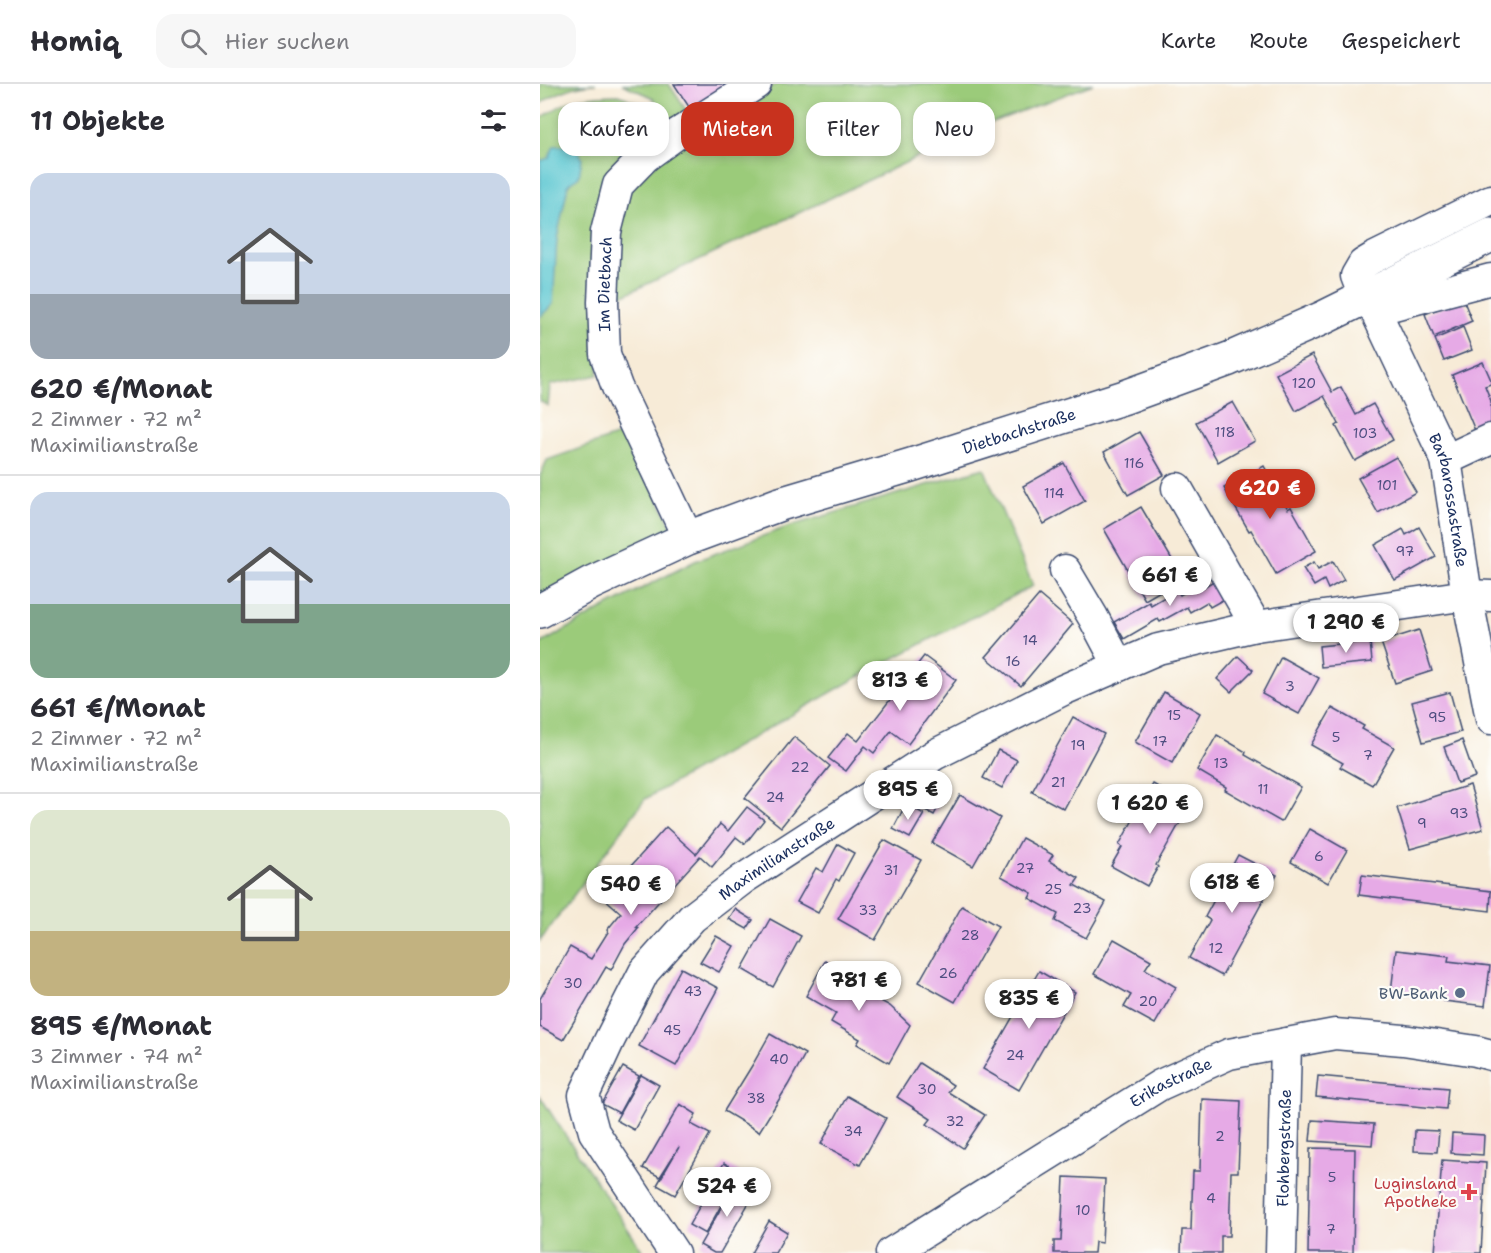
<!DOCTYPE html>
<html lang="de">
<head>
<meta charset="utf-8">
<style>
  body { margin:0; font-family:"Shantell Sans",sans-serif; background:#f7f7f7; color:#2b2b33; height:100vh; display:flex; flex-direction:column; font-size:22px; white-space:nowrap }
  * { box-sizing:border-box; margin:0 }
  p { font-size:20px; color:#7c7c81 }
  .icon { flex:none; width:33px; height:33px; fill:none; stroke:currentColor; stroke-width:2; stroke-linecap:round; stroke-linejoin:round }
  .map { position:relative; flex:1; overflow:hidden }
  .side { display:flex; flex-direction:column; background:#fff; width:540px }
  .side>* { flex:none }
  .banner { position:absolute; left:18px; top:18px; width:570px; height:54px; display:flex; gap:12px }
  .price { position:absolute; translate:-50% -51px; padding:0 14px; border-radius:21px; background:#fff; color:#222; font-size:20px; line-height:39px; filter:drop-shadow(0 2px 3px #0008) }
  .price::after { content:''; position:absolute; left:50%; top:36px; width:18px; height:14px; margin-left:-9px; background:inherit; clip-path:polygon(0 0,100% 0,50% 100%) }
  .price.active { background:#c8321e; color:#fff }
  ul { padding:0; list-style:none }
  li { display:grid; align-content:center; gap:12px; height:318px; padding:0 30px }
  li+li { border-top:2px solid #e1e1e2 }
  li span { display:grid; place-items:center; height:186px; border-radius:18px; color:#555 }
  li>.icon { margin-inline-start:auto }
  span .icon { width:108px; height:108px; fill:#fffc; stroke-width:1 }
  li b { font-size:26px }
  h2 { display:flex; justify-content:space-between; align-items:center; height:72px; padding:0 30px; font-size:26px }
  .tag { padding:0 21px; border-radius:18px; background:#fff; box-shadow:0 3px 9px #0003; font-size:21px; line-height:54px }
  .tag.active { background:#c8321e; color:#fff }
  header { display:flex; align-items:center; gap:36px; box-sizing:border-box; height:84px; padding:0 30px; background:#fff; border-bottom:2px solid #e1e1e2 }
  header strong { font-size:28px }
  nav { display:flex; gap:33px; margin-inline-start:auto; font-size:21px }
  .search { width:420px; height:54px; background:#f7f7f7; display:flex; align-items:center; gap:15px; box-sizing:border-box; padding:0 21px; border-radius:18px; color:#7c7c81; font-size:22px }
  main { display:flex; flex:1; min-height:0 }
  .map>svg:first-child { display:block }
</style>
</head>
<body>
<header>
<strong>Homiq</strong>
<div class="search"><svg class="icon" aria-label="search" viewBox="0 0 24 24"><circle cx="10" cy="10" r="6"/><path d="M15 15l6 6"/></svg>Hier suchen</div>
<nav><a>Karte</a><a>Route</a><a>Gespeichert</a></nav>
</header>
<main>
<section class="side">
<h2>11 Objekte<svg class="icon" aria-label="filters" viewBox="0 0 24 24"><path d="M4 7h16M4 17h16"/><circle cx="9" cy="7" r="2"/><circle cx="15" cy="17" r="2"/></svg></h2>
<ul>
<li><span style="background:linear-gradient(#c9d6e8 65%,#9aa5b1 0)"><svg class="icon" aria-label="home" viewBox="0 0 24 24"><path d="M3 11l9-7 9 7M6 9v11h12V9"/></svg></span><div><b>620 €/Monat</b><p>2 Zimmer · 72 m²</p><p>Maximilianstraße</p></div></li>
<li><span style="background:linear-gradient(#c9d6e8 60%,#7fa58c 0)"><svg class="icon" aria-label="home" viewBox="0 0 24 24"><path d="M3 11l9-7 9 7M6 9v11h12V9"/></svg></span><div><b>661 €/Monat</b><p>2 Zimmer · 72 m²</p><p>Maximilianstraße</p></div></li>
<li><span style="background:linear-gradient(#dfe7d0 65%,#c2b280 0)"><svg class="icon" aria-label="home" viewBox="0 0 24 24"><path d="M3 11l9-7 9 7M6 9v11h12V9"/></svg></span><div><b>895 €/Monat</b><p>3 Zimmer · 74 m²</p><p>Maximilianstraße</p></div></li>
</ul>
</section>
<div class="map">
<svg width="951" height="1169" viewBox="0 0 951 1169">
  <rect width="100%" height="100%" fill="#fdfcf7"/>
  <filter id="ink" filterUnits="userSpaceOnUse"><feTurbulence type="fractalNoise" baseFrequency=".0167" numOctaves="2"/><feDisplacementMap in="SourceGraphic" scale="12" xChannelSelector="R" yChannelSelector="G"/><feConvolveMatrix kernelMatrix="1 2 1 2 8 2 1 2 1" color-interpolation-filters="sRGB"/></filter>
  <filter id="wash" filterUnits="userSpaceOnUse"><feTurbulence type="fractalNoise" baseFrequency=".008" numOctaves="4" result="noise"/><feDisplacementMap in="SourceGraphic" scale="24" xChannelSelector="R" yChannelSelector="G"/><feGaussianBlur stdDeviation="1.35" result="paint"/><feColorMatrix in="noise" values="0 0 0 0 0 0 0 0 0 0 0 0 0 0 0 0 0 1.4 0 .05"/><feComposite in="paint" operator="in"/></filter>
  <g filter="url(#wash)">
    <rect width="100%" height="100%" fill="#f7ebd7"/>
    <g fill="#9bcb7a" stroke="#5b7d6c" stroke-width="1.5">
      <path d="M0 0H56C35 1 17 8 0 20Z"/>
      <path d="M82 0H129L148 29 134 39 112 13Z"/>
      <path d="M236 0H553L448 40 73 216 75 149 88 104 138 61Z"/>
      <path d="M79 11 106 22 123 51 73 99 58 291 10 301 8 322 0 317V35C30 13 43 12 79 11Z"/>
      <path d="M87 348 135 450 0 516V392L7 376Z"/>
      <path d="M444 384 493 502 318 593 105 715 0 857V560L62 525 155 477 247 443Z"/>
      <path d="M0 1012 14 1034 104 1169H0Z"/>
    </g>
    <path fill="#59c6d1" stroke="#3a7a98" stroke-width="1.5" d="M14 62H36L42 74 39 92 28 101 17 154 13 220 0 233V77L9 74Z"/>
    <g id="blocks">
      <g fill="#e6aae6">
        <path d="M134 0H190L151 26Z"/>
        <path d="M923 215 932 237 894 253 885 230Z"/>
        <path d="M923 243 932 266 904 277 895 255Z"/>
        <path d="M772 271 792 308 801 303 816 331 823 327 822 326 833 320 853 356 815 377 796 342 799 340 784 312 756 327 736 290Z"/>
        <path d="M943 278 951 296V300L945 302 951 317V342L936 349 912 291Z"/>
        <path d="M693 318 715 357 678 378 656 338Z"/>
        <path d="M599 348 624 391 588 411 564 368Z"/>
        <path d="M856 373 876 408 838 429 818 394Z"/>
        <path d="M524 379 545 417 504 440 483 402Z"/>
        <path d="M724 382 748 425 751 423 776 467 736 490 711 446 709 447 684 404Z"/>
        <path d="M601 423 643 494 605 516 564 445Z"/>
        <path d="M879 443 896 473 855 496 835 461 863 445 866 451Z"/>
        <path d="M793 477 804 496 788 505 784 496 774 502 763 484 774 478 778 485Z"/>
        <path d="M677 495 688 513 670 523 667 518 650 528 647 523 620 538 618 535 584 555 574 538 609 518 611 521 637 506 640 511 657 501 660 505Z"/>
        <path d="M499 511 533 540 481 602 446 573Z"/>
        <path d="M879 546 892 587 855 599 841 558Z"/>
        <path d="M830 557 832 578 781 583 779 562Z"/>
        <path d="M384 572 416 596 368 660 351 647 334 669 325 662 306 687 288 674 308 649 318 657Z"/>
        <path d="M698 572 713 586 691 608 677 595Z"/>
        <path d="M741 573 779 594 759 630 722 610Z"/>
        <path d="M624 608 660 629 632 679 595 658Z"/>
        <path d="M910 608 921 648 883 658 872 618Z"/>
        <path d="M792 624 824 642 822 645 854 663 832 701 800 683 803 679 771 661Z"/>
        <path d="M533 633 564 650 524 725 492 708Z"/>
        <path d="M677 651 706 668 705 671 761 703 741 738 685 706 686 703 657 686Z"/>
        <path d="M254 653 290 682 241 743 205 714Z"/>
        <path d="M922 656 935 693 917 699 904 663Z"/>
        <path d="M458 666 477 676 462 704 443 694Z"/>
        <path d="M392 696 408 705 394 731 378 722Z"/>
        <path d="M613 700 650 721 616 781 618 783 607 802 571 782 582 763 579 761Z"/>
        <path d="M930 701 943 745 870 765 857 724Z"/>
        <path d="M420 711 460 734 433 782 392 759Z"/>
        <path d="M366 720 384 730 370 754 353 745Z"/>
        <path d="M207 723 224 736 205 760 196 753 172 783 160 772 96 843 98 844 85 860 71 886 66 883 23 956 0 943V915L30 863 51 875 68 848 67 846 81 829 63 813 126 743 156 770 180 740 188 747Z"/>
        <path d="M770 745 807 766 788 799 751 778Z"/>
        <path d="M482 754 513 771 509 777 539 794 534 801 566 818 546 854 515 837 518 830 489 814 492 809 461 792Z"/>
        <path d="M344 756 381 776 335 856 298 835Z"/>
        <path d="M298 760 314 769 299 797 296 795 278 829 257 818 276 784 283 788Z"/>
        <path d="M698 771 737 791 682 892 649 874 670 836 665 833Z"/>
        <path d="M822 791 951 807 950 827 819 811Z"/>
        <path d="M422 822 458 842 415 918 379 898Z"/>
        <path d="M195 825 213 836 207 845 189 835Z"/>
        <path d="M230 835 261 852 233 903 202 885Z"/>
        <path d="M176 852 194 862 179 888 160 878Z"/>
        <path d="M574 855 611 876 605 885 636 903 615 940 584 923 591 911 554 890Z"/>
        <path d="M856 866 909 872 908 877 950 882 945 922 904 917V914L851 908Z"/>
        <path d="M285 877 316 894 312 901 350 922 370 941 349 979 317 960 320 955 291 938 296 929 266 912Z"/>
        <path d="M141 884 178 904 136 982 99 962Z"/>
        <path d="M499 887 535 908 479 1006 443 985Z"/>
        <path d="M230 950 265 970 248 1001 219 1048 184 1027 213 980Z"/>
        <path d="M379 979 413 1001 408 1008 445 1031 423 1064 387 1040 391 1035 357 1013Z"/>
        <path d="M83 983 99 992 79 1029 62 1020Z"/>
        <path d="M101 991 119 1001 94 1046 76 1036Z"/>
        <path d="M778 992 908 1004 906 1025 776 1013Z"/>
        <path d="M307 1012 346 1034 320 1081 281 1060Z"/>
        <path d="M662 1015 701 1017 698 1088H691L689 1152H681V1169H641L642 1146H651L653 1087H660Z"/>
        <path d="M140 1020 156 1030 151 1040 170 1050 135 1111 117 1101 139 1063 120 1093 103 1084Z"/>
        <path d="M772 1036 834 1040 832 1061 770 1057Z"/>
        <path d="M875 1046 899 1047 897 1068 874 1067Z"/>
        <path d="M912 1049 944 1051 943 1071 911 1069Z"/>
        <path d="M770 1064 815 1065 813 1169H768Z"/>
        <path d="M902 1076 946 1079 941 1169H895Z"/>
        <path d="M184 1079 200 1088 165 1150 149 1141Z"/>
        <path d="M524 1093 565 1095 562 1159 555 1158 554 1169H514V1157H521Z"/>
        <path d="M196 1098 215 1108 180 1169H174L160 1161Z"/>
        <path d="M229 1137 247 1148 235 1169H211Z"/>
      </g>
    </g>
  </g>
  <g filter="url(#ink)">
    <use href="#blocks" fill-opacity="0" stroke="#3c4b70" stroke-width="1.5"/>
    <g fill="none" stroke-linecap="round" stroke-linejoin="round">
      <defs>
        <g id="minor">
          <path id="s1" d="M951 116 833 174 823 180 816 192C820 205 827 215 835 226L906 376 927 511 951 635"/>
          <path d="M835 226 951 195"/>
          <path d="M906 376 951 355"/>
          <path d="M637 404 716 542"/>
          <path id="s2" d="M148 454 77 303 65 270 63 218 66 148 78 101 105 73 134 52 216 0"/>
          <path d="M525 486 553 533 579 582"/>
          <path id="s3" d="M134 1169 54 1048 44 1011 69 957 104 888 152 834 203 795 396 670 523 606 618 565 716 542 927 511 951 512"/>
          <path id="s4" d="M351 1169 620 1001 689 970 795 950 863 956 936 967 951 971"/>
          <path id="s5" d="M741 1169 746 959"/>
        </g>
        <g id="major">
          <path id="s6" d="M0 527 51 499 148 454 240 420 371 381 585 313 689 275 785 233 951 151"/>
        </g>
      </defs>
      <use href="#minor" stroke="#3c4b70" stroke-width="33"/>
      <use href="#major" stroke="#3c4b70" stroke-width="36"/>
      <use href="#minor" stroke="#fff" stroke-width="30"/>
      <use href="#major" stroke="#fff" stroke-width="33"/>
    </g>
  </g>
  <circle fill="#5c6f8a" stroke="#fdfcf7" stroke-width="2" cx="920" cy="909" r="6"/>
  <path fill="#e0444e" stroke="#fdfcf7" stroke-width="2" d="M926 1099h6v6h6v6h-6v6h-6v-6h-6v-6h6z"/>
  <g text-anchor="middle" stroke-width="4.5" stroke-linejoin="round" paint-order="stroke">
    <g font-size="14" fill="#4e4e80">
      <text x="764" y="304">120</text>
      <text x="685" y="353">118</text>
      <text x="825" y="354">103</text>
      <text x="594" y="384">116</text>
      <text x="847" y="406">101</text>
      <text x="514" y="414">114</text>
      <text x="865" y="472">97</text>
      <text x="490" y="561">14</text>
      <text x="473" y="582">16</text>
      <text x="750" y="607">3</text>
      <text x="634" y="636">15</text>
      <text x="897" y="638">95</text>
      <text x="796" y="658">5</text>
      <text x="620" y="662">17</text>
      <text x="538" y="666">19</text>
      <text x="828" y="676">7</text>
      <text x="681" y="684">13</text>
      <text x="260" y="688">22</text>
      <text x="518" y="703">21</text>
      <text x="723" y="710">11</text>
      <text x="235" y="718">24</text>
      <text x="919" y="734">93</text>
      <text x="882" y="744">9</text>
      <text x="779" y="777">6</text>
      <text x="485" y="789">27</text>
      <text x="351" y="791">31</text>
      <text x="513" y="810">25</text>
      <text x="542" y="829">23</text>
      <text x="328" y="831">33</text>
      <text x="430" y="856">28</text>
      <text x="676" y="869">12</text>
      <text x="408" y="894">26</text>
      <text x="33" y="904">30</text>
      <text x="153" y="912">43</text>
      <text x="608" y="922">20</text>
      <text x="132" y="951">45</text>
      <text x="475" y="976">24</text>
      <text x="239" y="980">40</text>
      <text x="387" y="1010">30</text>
      <text x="216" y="1019">38</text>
      <text x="415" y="1042">32</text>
      <text x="313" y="1052">34</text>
      <text x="680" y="1057">2</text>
      <text x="792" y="1098">5</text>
      <text x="671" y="1119">4</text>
      <text x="543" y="1131">10</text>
      <text x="791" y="1150">7</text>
    </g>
    <g font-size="16" fill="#1b2f5e" stroke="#fdfcf7">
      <text dy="6" stroke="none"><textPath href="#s2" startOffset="272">Im Dietbach</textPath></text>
      <text dy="6" stroke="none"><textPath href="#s6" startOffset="513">Dietbachstraße</textPath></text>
      <text dy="6" stroke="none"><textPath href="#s1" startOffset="402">Barbarossastraße</textPath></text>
      <text dy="6" stroke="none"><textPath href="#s3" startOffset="496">Maximilianstraße</textPath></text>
      <text dy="6" stroke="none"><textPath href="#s4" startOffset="328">Erikastraße</textPath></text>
      <text dy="6" stroke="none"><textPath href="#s5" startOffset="105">Flohbergstraße</textPath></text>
    </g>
    <g font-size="16" fill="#4e5e75" stroke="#fdfcf7" text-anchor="end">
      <text x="908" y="915">BW-Bank</text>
    </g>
    <g font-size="16" fill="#be3a42" stroke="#fdfcf7" text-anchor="end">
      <text x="917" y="1105">Luginsland<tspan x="917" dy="18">Apotheke</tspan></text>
    </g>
  </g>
</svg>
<b class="price active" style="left:730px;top:436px">620 €</b>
<b class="price" style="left:630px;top:523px">661 €</b>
<b class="price" style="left:806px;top:570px">1 290 €</b>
<b class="price" style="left:360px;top:628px">813 €</b>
<b class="price" style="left:368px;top:737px">895 €</b>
<b class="price" style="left:610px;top:751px">1 620 €</b>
<b class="price" style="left:692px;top:830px">618 €</b>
<b class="price" style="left:91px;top:832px">540 €</b>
<b class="price" style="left:319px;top:928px">781 €</b>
<b class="price" style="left:489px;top:946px">835 €</b>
<b class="price" style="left:187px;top:1134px">524 €</b>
<div class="banner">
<a class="tag">Kaufen</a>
<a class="tag active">Mieten</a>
<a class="tag">Filter</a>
<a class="tag">Neu</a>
</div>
</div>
</main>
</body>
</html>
